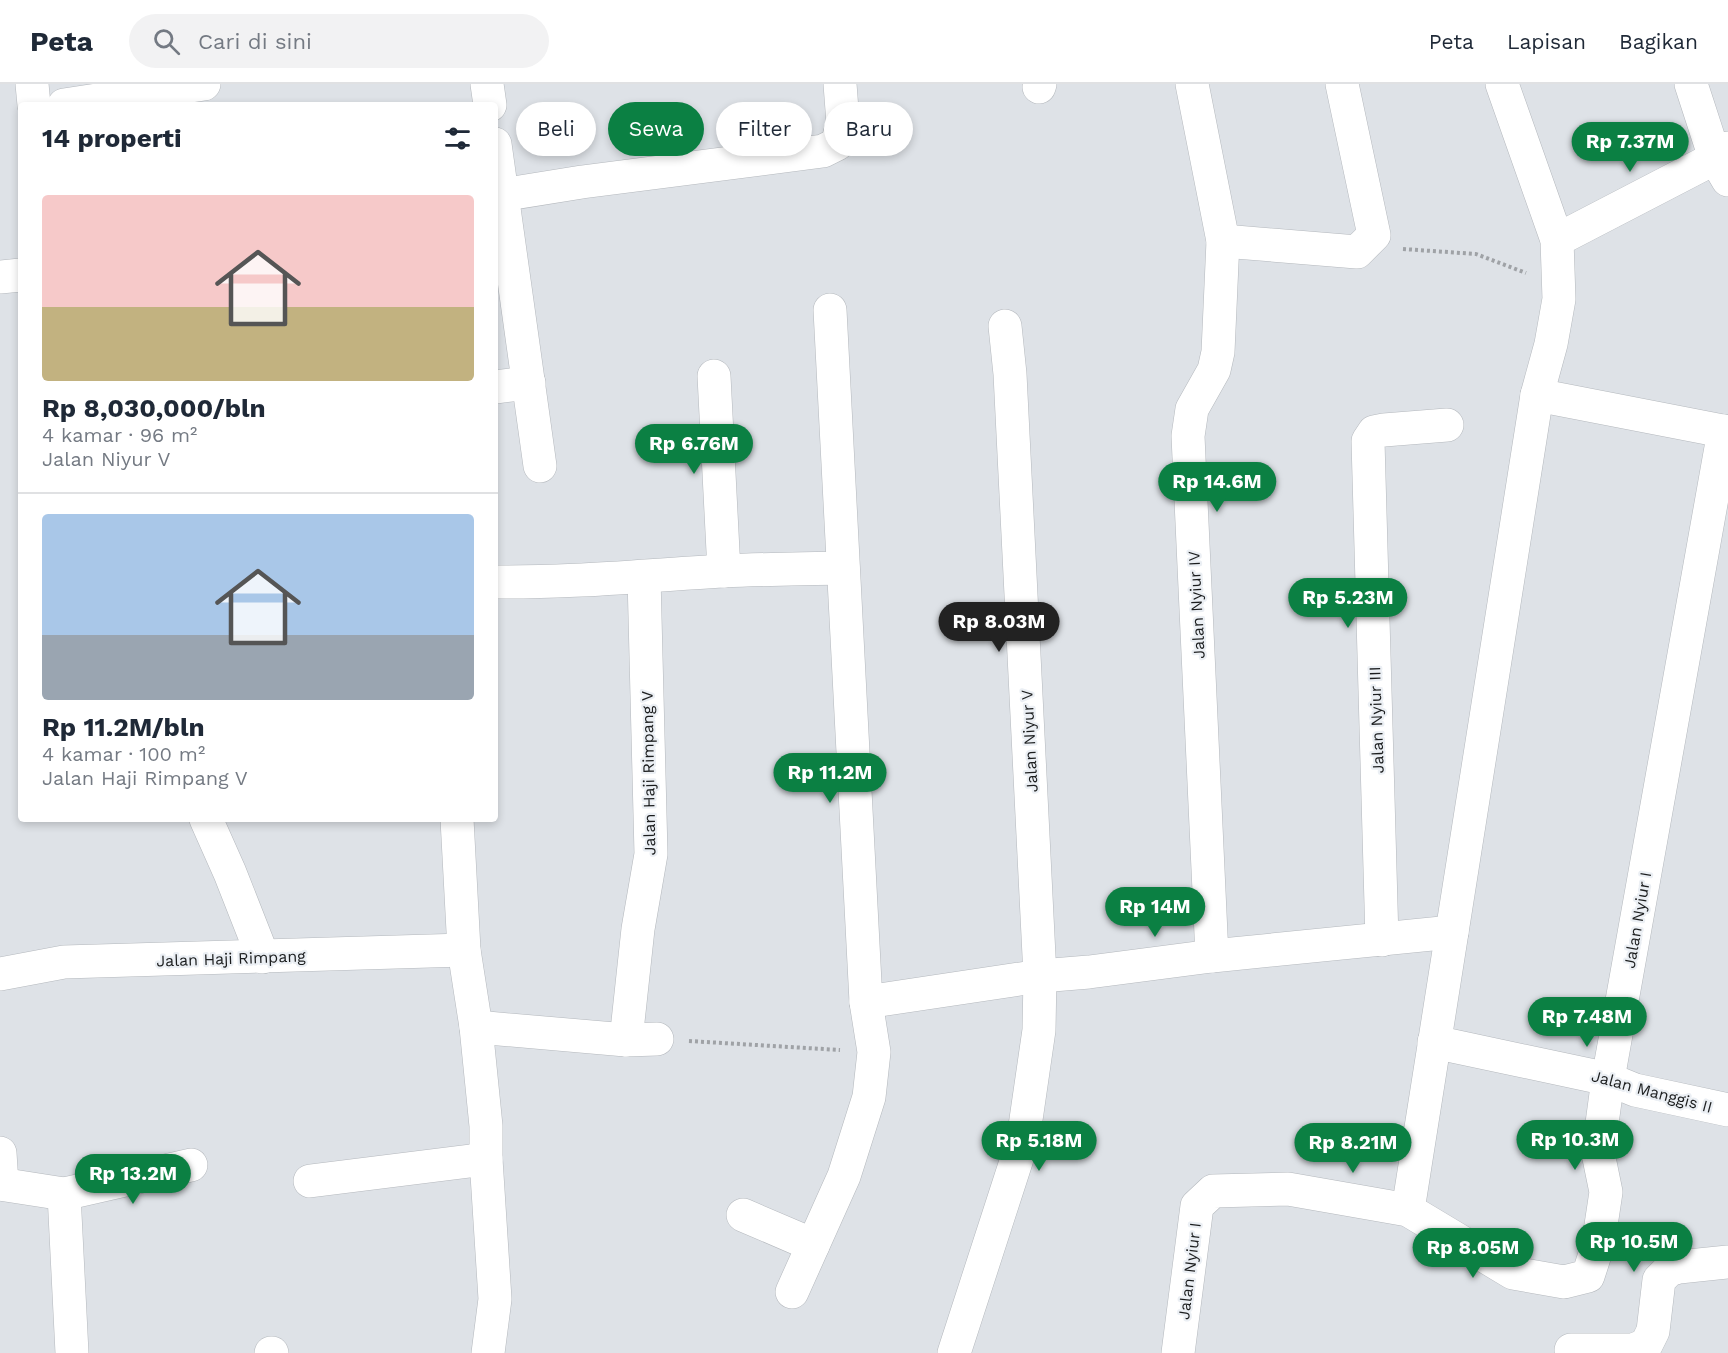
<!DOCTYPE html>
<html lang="id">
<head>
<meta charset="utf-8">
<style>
  body { margin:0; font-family:"Work Sans",sans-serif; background:#f2f2f3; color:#1f2937; height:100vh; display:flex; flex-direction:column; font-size:22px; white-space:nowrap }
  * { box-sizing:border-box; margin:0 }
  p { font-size:20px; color:#747a83 }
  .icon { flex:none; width:33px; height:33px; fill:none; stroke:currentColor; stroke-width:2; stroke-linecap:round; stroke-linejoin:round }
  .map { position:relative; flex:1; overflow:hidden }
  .drawer { position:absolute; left:18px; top:18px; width:480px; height:720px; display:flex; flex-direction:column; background:#fff; border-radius:6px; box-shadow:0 3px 9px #0003 }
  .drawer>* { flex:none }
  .top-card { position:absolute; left:516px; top:18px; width:570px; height:54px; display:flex; gap:12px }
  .price { position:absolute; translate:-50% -51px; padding:0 14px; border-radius:21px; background:#0b8043; color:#fff; font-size:20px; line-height:39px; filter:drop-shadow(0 2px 3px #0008) }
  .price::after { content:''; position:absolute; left:50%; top:36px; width:18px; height:14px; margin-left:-9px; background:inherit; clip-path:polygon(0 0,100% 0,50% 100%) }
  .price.selected { background:#222; color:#fff }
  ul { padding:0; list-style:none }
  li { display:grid; align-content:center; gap:12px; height:318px; padding:0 24px }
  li+li { border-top:2px solid #e0e1e3 }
  li span { display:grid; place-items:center; height:186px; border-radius:6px; color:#555 }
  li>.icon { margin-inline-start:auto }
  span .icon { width:108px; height:108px; fill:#fffc; stroke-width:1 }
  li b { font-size:26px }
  h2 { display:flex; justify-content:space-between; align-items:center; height:72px; padding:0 24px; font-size:26px }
  .chip { padding:0 21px; border-radius:27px; background:#fff; box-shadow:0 3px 9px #0003; font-size:21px; line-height:54px }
  .chip.selected { background:#0b8043; color:#fff }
  header { display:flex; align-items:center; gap:36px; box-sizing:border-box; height:84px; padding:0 30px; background:#fff; border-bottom:2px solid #e0e1e3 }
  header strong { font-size:28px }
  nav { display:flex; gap:33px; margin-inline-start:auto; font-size:21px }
  .search { width:420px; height:54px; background:#f2f2f3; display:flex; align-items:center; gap:15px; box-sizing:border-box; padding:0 21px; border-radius:33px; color:#747a83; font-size:22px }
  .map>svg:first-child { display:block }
</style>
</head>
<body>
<header>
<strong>Peta</strong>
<div class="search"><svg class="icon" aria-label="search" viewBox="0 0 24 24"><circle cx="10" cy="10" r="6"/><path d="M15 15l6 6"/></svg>Cari di sini</div>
<nav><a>Peta</a><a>Lapisan</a><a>Bagikan</a></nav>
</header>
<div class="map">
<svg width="1728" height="1269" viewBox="0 0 1728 1269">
  <rect width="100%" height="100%" fill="#dee2e7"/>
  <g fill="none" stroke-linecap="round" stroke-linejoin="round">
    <defs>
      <g id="street">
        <path d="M32 0 34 21"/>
        <path d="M487 0 490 21"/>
        <path d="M1192 0 1223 157 1218 268 1214 286 1192 325 1188 352 1212 872"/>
        <path d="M1691 0 1715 74 1728 96"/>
        <path d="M1039 3 1040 0"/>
        <path d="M64 21 204 0"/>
        <path d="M495 60 540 382"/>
        <path d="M495 112 582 98 823 67 837 60 843 39 840 0"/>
        <path d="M1557 156 1715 74 1728 64"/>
        <path d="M1223 157 1357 168 1374 151 1342 0"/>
        <path d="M0 193 21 191"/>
        <path d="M714 292 724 487"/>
        <path d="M495 303 529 299"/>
        <path d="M1537 311 1728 348"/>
        <path d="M495 498C572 499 648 491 724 487 764 485 804 485 843 484"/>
        <path d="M206 735 230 789 263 873"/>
        <path d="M457 735 464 866 476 943 486 1042V1075L495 1215 488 1269"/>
        <path d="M1382 856 1368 357 1374 348 1384 346 1447 341"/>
        <path d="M0 890 64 878 464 866"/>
        <path d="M866 918 1040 892 1089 888 1212 872 1452 848"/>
        <path d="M476 943 626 956 657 955"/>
        <path d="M626 956 638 845 651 770 644 493"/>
        <path d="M1434 958 1608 995 1635 1006 1728 1026"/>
        <path d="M0 1069 2 1100"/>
        <path d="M310 1097 486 1075"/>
        <path d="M0 1100 64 1110 72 1269"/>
        <path d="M64 1110 191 1081"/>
        <path d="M1408 1126 1537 311 1551 260 1559 215 1557 156 1502 0"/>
        <path d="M743 1131 813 1161"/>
        <path d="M792 1208 844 1092 869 1013 874 968 866 918 830 226"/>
        <path d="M1571 1266H1633L1646 1261 1653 1247 1659 1196 1669 1186 1679 1183 1728 1178"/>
        <path d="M271 1269H272"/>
        <path d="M954 1269 1023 1056 1039 946 1040 892 1010 290 1005 242"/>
        <path d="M1178 1269 1197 1122 1213 1107 1288 1105 1408 1126 1513 1189 1564 1198 1588 1192 1598 1161 1606 1108 1598 1069 1608 995 1724 347"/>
      </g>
    </defs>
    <use href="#street" stroke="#b4b8bd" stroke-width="34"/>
    <g stroke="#9fa2a6" stroke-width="4" stroke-dasharray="3 3" stroke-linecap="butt">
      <path d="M1403 165 1476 170 1526 189"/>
      <path d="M689 957 840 966"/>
    </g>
    <use href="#street" stroke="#fff" stroke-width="33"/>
  </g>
  <g text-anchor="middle" stroke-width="4.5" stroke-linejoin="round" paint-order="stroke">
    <g font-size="16" fill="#1b1d1e" stroke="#ebeff4">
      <text transform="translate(1196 521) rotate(-93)" y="6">Jalan Nyiur IV</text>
      <text transform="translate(1376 636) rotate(-92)" y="6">Jalan Nyiur III</text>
      <text transform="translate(1029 657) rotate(-93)" y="6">Jalan Niyur V</text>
      <text transform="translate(648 689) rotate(-91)" y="6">Jalan Haji Rimpang V</text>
      <text transform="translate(1637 836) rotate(-80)" y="6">Jalan Nyiur I</text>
      <text transform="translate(231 874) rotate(-2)" y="6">Jalan Haji Rimpang</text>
      <text transform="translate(1652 1007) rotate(15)" y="6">Jalan Manggis II</text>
      <text transform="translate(1189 1187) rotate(-83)" y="6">Jalan Nyiur I</text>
    </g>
  </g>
</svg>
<b class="price" style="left:1630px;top:89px">Rp 7.37M</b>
<b class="price" style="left:694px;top:391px">Rp 6.76M</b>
<b class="price" style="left:1217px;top:429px">Rp 14.6M</b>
<b class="price" style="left:1348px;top:545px">Rp 5.23M</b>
<b class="price selected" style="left:999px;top:569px">Rp 8.03M</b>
<b class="price" style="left:830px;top:720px">Rp 11.2M</b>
<b class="price" style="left:1155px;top:854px">Rp 14M</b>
<b class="price" style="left:1587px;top:964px">Rp 7.48M</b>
<b class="price" style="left:1575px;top:1087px">Rp 10.3M</b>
<b class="price" style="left:1039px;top:1088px">Rp 5.18M</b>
<b class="price" style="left:1353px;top:1090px">Rp 8.21M</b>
<b class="price" style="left:133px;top:1121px">Rp 13.2M</b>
<b class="price" style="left:1634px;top:1189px">Rp 10.5M</b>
<b class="price" style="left:1473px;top:1195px">Rp 8.05M</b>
<div class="top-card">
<a class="chip">Beli</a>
<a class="chip selected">Sewa</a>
<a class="chip">Filter</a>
<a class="chip">Baru</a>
</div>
<section class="drawer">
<h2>14 properti<svg class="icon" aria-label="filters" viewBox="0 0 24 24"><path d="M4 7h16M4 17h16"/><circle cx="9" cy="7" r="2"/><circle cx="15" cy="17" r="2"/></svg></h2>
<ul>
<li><span style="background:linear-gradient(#f6c9c9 60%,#c2b280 0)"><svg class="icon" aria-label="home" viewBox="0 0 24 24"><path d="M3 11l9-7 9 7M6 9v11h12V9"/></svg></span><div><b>Rp 8,030,000/bln</b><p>4 kamar · 96 m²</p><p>Jalan Niyur V</p></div></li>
<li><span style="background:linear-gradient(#a9c7e8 65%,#9aa5b1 0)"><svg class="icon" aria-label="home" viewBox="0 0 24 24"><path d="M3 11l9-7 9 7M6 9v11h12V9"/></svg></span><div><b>Rp 11.2M/bln</b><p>4 kamar · 100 m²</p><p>Jalan Haji Rimpang V</p></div></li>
</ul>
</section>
</div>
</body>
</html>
